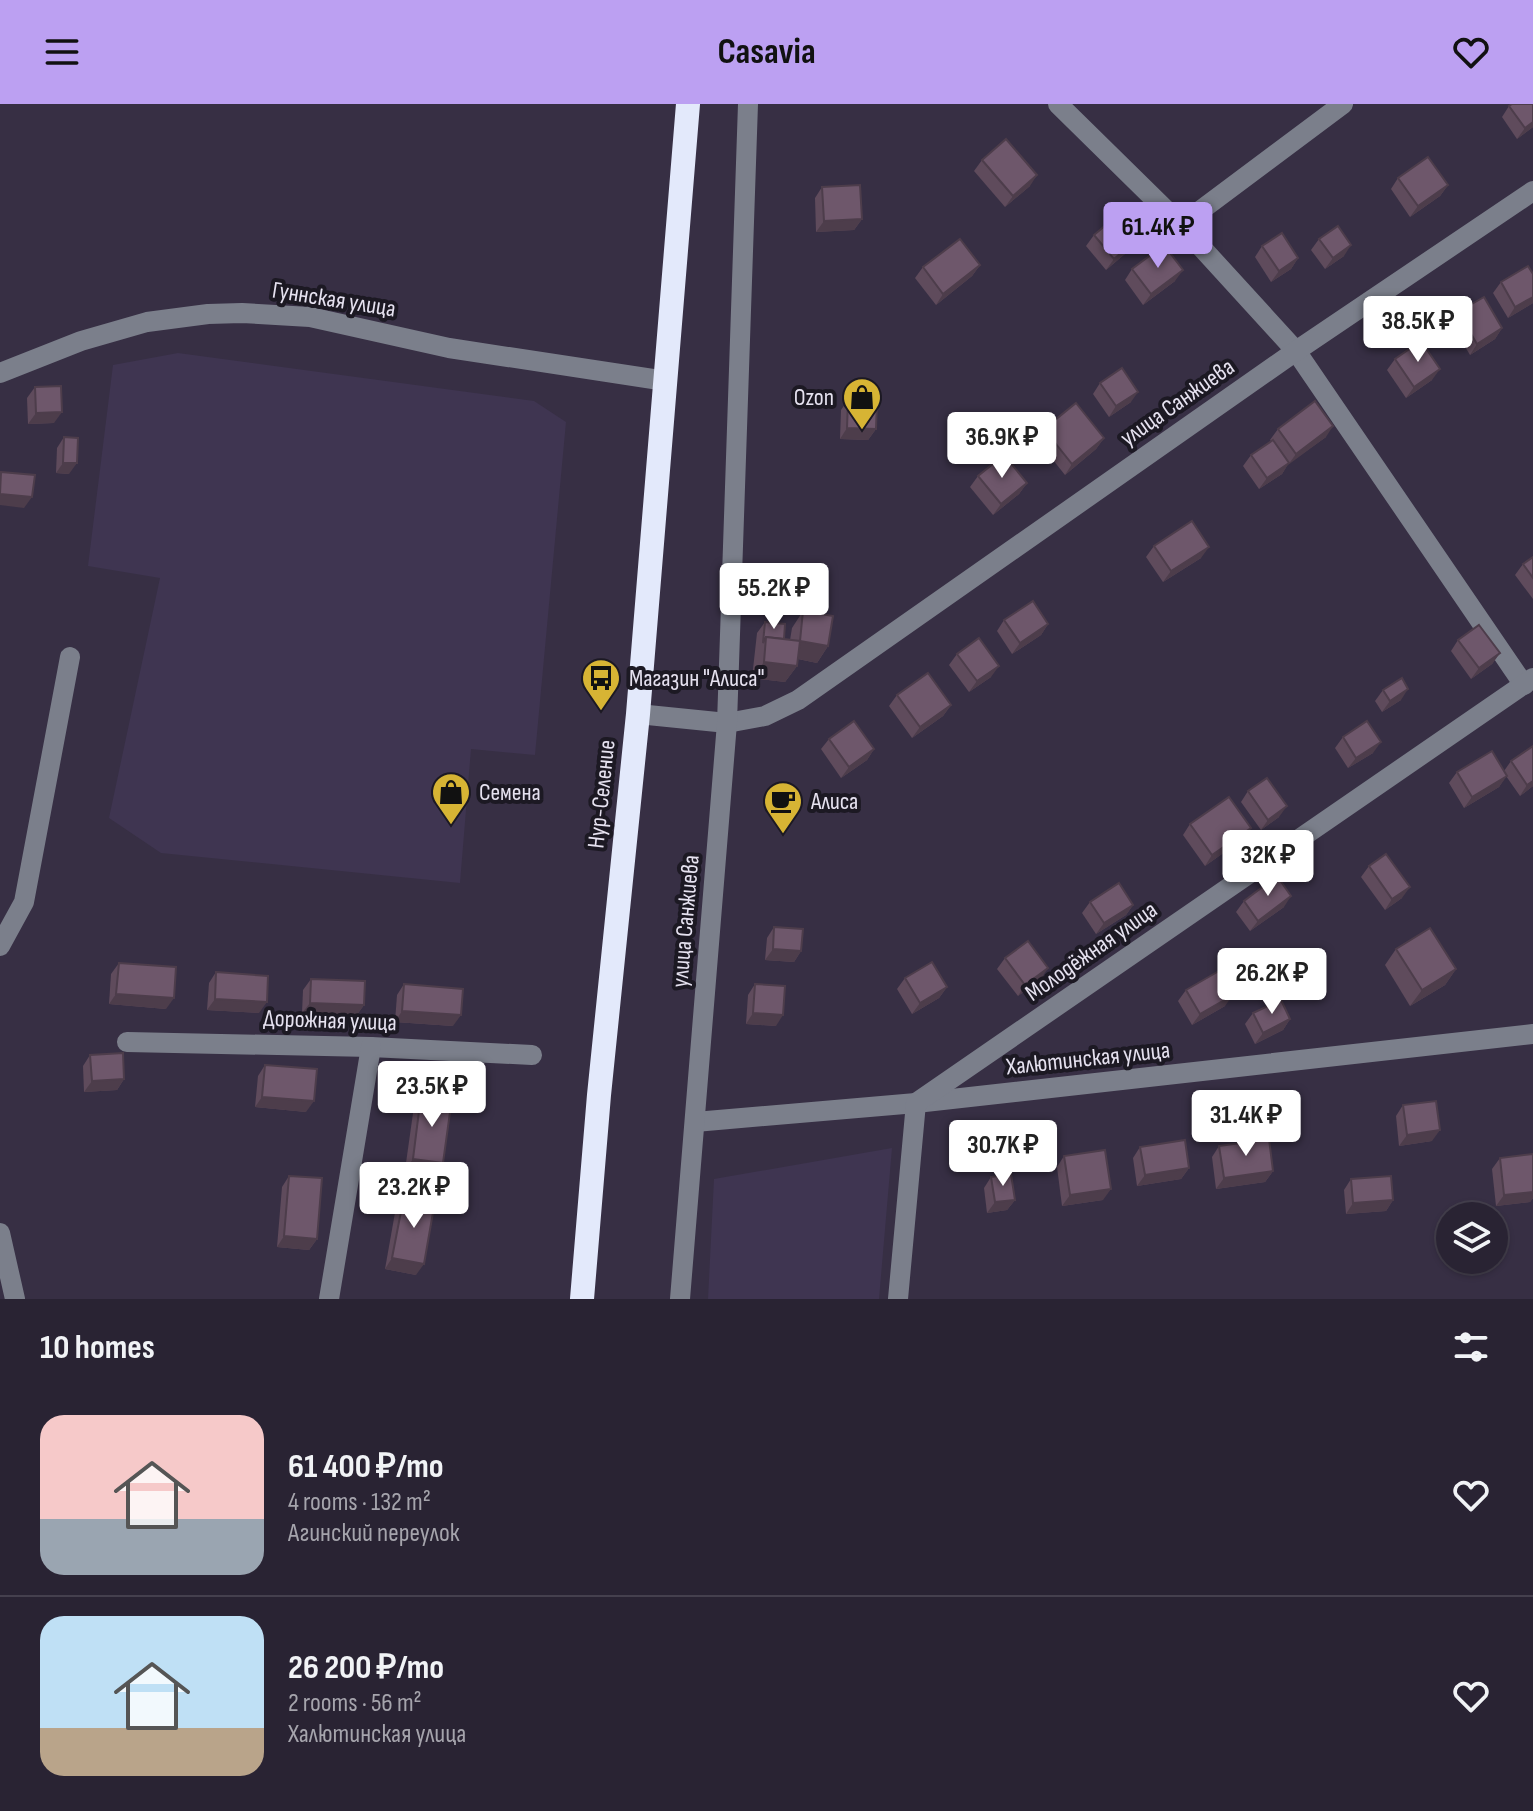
<!DOCTYPE html>
<html lang="en">
<head>
<meta charset="utf-8">
<style>
  body { margin:0; font-family:"Sofia Sans Condensed",sans-serif; background:#312b3b; color:#f1f3f6; height:100vh; display:flex; flex-direction:column; font-size:30px; white-space:nowrap }
  * { box-sizing:border-box; margin:0 }
  p { font-size:26px; color:#a5a4ac }
  .icon { flex:none; width:44px; height:44px; fill:none; stroke:currentColor; stroke-width:2; stroke-linecap:round; stroke-linejoin:round }
  .map { position:relative; height:1195px; overflow:hidden }
  .sheet { display:flex; flex-direction:column; background:#292333; flex:1 }
  .sheet>* { flex:none }
  .fabs { position:absolute; left:1436px; top:1098px; display:grid; gap:16px }
  .fabs a { display:grid; place-items:center; width:72px; height:72px; border-radius:50%; background:#292333; box-shadow:0 2px 6px #0004,0 0 0 2px #45404e; font-size:40px }
  .price { position:absolute; translate:-50% -68px; padding:0 18px; border-radius:8px; background:#fff; color:#222; font-size:26px; line-height:52px; filter:drop-shadow(0 2px 4px #0008) }
  .price::after { content:''; position:absolute; left:50%; top:48px; width:24px; height:18px; margin-left:-12px; background:inherit; clip-path:polygon(0 0,100% 0,50% 100%) }
  .price.active { background:#bca0f2; color:#111 }
  ul { padding:0; list-style:none }
  li { display:flex; align-items:center; gap:24px; height:200px; padding:0 40px }
  li+li { border-top:2px solid #45404e }
  li span { display:grid; place-items:center; flex:none; width:224px; height:160px; border-radius:24px; color:#555 }
  li>.icon { margin-inline-start:auto }
  span .icon { width:96px; height:96px; fill:#fffc; stroke-width:1 }
  li b { font-size:34px }
  h2 { display:flex; justify-content:space-between; align-items:center; height:96px; padding:0 40px; font-size:34px }
  header { display:flex; justify-content:space-between; align-items:center; height:104px; padding:0 40px; background:#bca0f2; color:#111; font-size:36px; font-weight:700 }
  .map>svg:first-child { display:block }
</style>
</head>
<body>
<header><svg class="icon" aria-label="menu" viewBox="0 0 24 24"><path d="M4 6h16M4 12h16M4 18h16"/></svg>Casavia<svg class="icon" aria-label="heart" viewBox="0 0 24 24"><path d="M12 20l-8-8c-3-5 5-10 8-4 3-6 11-1 8 4z"/></svg></header>
<div class="map">
<svg width="1533" height="1195" viewBox="0 0 1533 1195">
  <rect width="100%" height="100%" fill="#372f44"/>
  <g fill="#3f3551">
    <path d="M178 249 534 297 566 318 535 651 471 645 460 779 161 749 109 714 160 474 88 462 113 261Z"/>
    <path d="M892 1044 879 1195H708L714 1075Z"/>
  </g>
  <g fill="none" stroke-linecap="round" stroke-linejoin="round">
    <g stroke="#7b7f8b" stroke-width="20">
      <path d="M1058 0 1181 121 1296 247 1524 581"/>
      <path d="M1181 121 1343 0"/>
      <path d="M0 269 81 237 147 218 208 210 242 209 310 213 449 244 666 277"/>
      <path d="M638 610 727 619 765 612 798 596 1296 247 1533 87"/>
      <path d="M0 842 24 798 70 553"/>
      <path d="M127 938 371 943 532 951"/>
      <path d="M695 1018 916 999 1533 930"/>
      <path d="M0 1129 15 1195"/>
      <path d="M329 1195 371 943"/>
      <path d="M680 1195 727 619 748 0"/>
      <path d="M898 1195 916 999 1533 574"/>
    </g>
    <path stroke="#e3e9fb" stroke-width="24" d="M582 1195 599 991 638 610 688 0"/>
  </g>
  <g fill="#5f4b5c">
    <path d="M1533 0V23L1517 35 1502 13 1509 2Z"/>
    <path d="M982 56 1030 82 1005 103 974 67Z"/>
    <path d="M1398 74 1448 81 1440 92 1410 113 1391 85Z"/>
    <path d="M822 83 862 115 854 126 816 128 815 94Z"/>
    <path d="M1094 131 1139 138 1106 166 1086 142Z"/>
    <path d="M1319 135 1344 152 1325 165 1311 146Z"/>
    <path d="M1262 142 1298 154 1291 165 1271 178 1255 153Z"/>
    <path d="M980 161 972 172 936 201 915 174 923 163Z"/>
    <path d="M1132 165 1175 177 1143 201 1125 176Z"/>
    <path d="M1533 170V199L1508 214 1493 189 1501 178Z"/>
    <path d="M1458 208 1502 224 1495 235 1470 251 1451 219Z"/>
    <path d="M1395 255 1432 276 1406 294 1387 266Z"/>
    <path d="M1100 279 1131 298 1109 313 1093 290Z"/>
    <path d="M35 283 54 319 28 320 27 294Z"/>
    <path d="M848 296 876 325 868 336 840 335 841 306Z"/>
    <path d="M1044 325 1104 334 1096 345 1065 371 1037 336Z"/>
    <path d="M1278 325 1326 333 1288 360 1282 370 1259 385 1243 362 1251 351 1271 337 1270 336Z"/>
    <path d="M64 333 69 370 56 369 57 344Z"/>
    <path d="M978 372 1027 379 1019 390 993 411 970 383Z"/>
    <path d="M1154 442 1201 454 1163 478 1146 453Z"/>
    <path d="M1533 453V495L1515 471 1523 460Z"/>
    <path d="M803 507 828 542 817 559 798 555 797 562 785 578 752 574 757 529 765 518 784 535 790 536 792 524Z"/>
    <path d="M1004 516 1048 520 1041 531 1012 550 997 527Z"/>
    <path d="M1458 536 1500 549 1492 560 1471 575 1451 547Z"/>
    <path d="M957 550 991 573 969 588 949 561Z"/>
    <path d="M1383 586 1401 596 1382 608 1375 597Z"/>
    <path d="M897 591 951 601 943 612 912 634 889 602Z"/>
    <path d="M1343 633 1373 649 1348 664 1335 644Z"/>
    <path d="M829 635 874 645 867 656 841 674 821 645Z"/>
    <path d="M1511 657 1533 682 1520 692 1506 672 1499 683 1464 704 1449 679 1457 668 1504 667Z"/>
    <path d="M1248 687 1279 713 1261 726 1241 698Z"/>
    <path d="M1190 720 1243 735 1205 762 1183 731Z"/>
    <path d="M1369 762 1402 794 1385 806 1361 773Z"/>
    <path d="M1244 797 1284 803 1250 827 1236 808Z"/>
    <path d="M1090 798 1133 801 1126 811 1096 830 1082 809Z"/>
    <path d="M774 823 801 847 794 858 765 856 767 834Z"/>
    <path d="M1396 845 1456 865 1445 881 1410 902 1385 861Z"/>
    <path d="M1005 854 1041 875 1018 892 997 865Z"/>
    <path d="M119 859 166 905 109 900 111 870Z"/>
    <path d="M216 868 259 909 207 906 209 879Z"/>
    <path d="M905 874 947 883 939 894 912 910 897 885Z"/>
    <path d="M311 875 364 901 356 912 302 909 303 886Z"/>
    <path d="M404 880 453 922 395 918 397 891Z"/>
    <path d="M755 880 776 922 746 920 748 891Z"/>
    <path d="M1186 886 1225 902 1192 921 1178 897Z"/>
    <path d="M1253 909 1290 915 1283 926 1255 940 1245 920Z"/>
    <path d="M90 951 124 975 117 986 84 988 83 962Z"/>
    <path d="M265 961 306 1008 255 1003 258 972Z"/>
    <path d="M421 991 436 1070 405 1066 414 1002Z"/>
    <path d="M1403 1001 1432 1037 1399 1042 1396 1012Z"/>
    <path d="M1219 1042 1273 1067 1265 1078 1216 1085 1212 1053Z"/>
    <path d="M1140 1043 1189 1064 1181 1075 1137 1082 1133 1054Z"/>
    <path d="M1533 1050V1094L1530 1098 1496 1102 1492 1065 1500 1054Z"/>
    <path d="M1064 1052 1103 1096 1062 1102 1057 1063Z"/>
    <path d="M289 1072 317 1135 309 1146 277 1143 282 1083Z"/>
    <path d="M991 1073 1015 1096 1007 1106 987 1109 984 1084Z"/>
    <path d="M1351 1075 1393 1096 1386 1107 1346 1110 1344 1086Z"/>
    <path d="M404 1092 416 1171 385 1165 396 1103Z"/>
  </g>
  <g fill="#4d3d4b">
    <path d="M1533 18V23L1517 35 1525 24Z"/>
    <path d="M1037 71 1030 82 1005 103 1013 92Z"/>
    <path d="M1448 81 1440 92 1410 113 1418 102Z"/>
    <path d="M862 115 854 126 816 128 824 117Z"/>
    <path d="M1147 127 1139 138 1106 166 1114 155Z"/>
    <path d="M1351 141 1344 152 1325 165 1333 154Z"/>
    <path d="M1298 154 1291 165 1271 178 1279 167Z"/>
    <path d="M980 161 972 172 936 201 943 190Z"/>
    <path d="M1183 166 1175 177 1143 201 1151 190Z"/>
    <path d="M1533 193V199L1508 214 1515 203Z"/>
    <path d="M1502 224 1495 235 1470 251 1477 240Z"/>
    <path d="M1440 265 1432 276 1406 294 1414 283Z"/>
    <path d="M1138 288 1131 298 1109 313 1116 302Z"/>
    <path d="M62 308 54 319 28 320 36 309Z"/>
    <path d="M1333 322 1326 333 1288 361 1296 350Z"/>
    <path d="M847 324 876 325 868 336 840 335Z"/>
    <path d="M1104 334 1096 345 1065 371 1072 360Z"/>
    <path d="M63 359H77L69 370 56 369Z"/>
    <path d="M1289 359 1282 370 1259 385 1267 374Z"/>
    <path d="M1027 379 1019 390 993 411 1001 400Z"/>
    <path d="M0 390 32 393 24 404 0 401Z"/>
    <path d="M1209 443 1201 454 1163 478 1171 467Z"/>
    <path d="M1048 520 1041 531 1012 550 1020 539Z"/>
    <path d="M800 537 828 542 817 559 789 553Z"/>
    <path d="M1500 549 1492 560 1471 575 1479 564Z"/>
    <path d="M764 558 797 562 785 578 752 574Z"/>
    <path d="M999 562 991 573 969 588 977 577Z"/>
    <path d="M1408 585 1401 596 1382 608 1390 597Z"/>
    <path d="M951 601 943 612 912 634 920 623Z"/>
    <path d="M1381 638 1373 649 1348 664 1356 654Z"/>
    <path d="M874 645 867 656 841 674 849 663Z"/>
    <path d="M1507 672 1499 683 1464 704 1472 693Z"/>
    <path d="M1533 677V682L1520 692 1527 681Z"/>
    <path d="M1287 702 1279 713 1261 726 1268 716Z"/>
    <path d="M1251 724 1243 735 1205 762 1212 751Z"/>
    <path d="M1410 783 1402 794 1385 806 1392 795Z"/>
    <path d="M1291 792 1284 803 1250 827 1258 817Z"/>
    <path d="M1133 801 1126 811 1096 830 1104 819Z"/>
    <path d="M773 845 801 847 794 858 765 856Z"/>
    <path d="M1048 864 1041 875 1018 892 1025 881Z"/>
    <path d="M1456 865 1445 881 1410 902 1422 886Z"/>
    <path d="M947 883 939 894 912 910 920 899Z"/>
    <path d="M116 890 174 894 166 905 109 900Z"/>
    <path d="M1233 891 1225 902 1192 921 1200 910Z"/>
    <path d="M215 895 267 898 259 909 207 906Z"/>
    <path d="M310 899 364 901 356 912 302 909Z"/>
    <path d="M402 907 461 911 453 922 395 918Z"/>
    <path d="M753 909 783 911 776 922 746 920Z"/>
    <path d="M1290 915 1283 926 1255 940 1263 929Z"/>
    <path d="M124 975 117 986 84 988 92 977Z"/>
    <path d="M262 993 314 997 306 1008 255 1003Z"/>
    <path d="M1440 1026 1432 1037 1399 1042 1407 1031Z"/>
    <path d="M413 1055 443 1059 436 1070 405 1066Z"/>
    <path d="M1189 1064 1181 1075 1137 1082 1145 1071Z"/>
    <path d="M1273 1067 1265 1078 1216 1085 1224 1074Z"/>
    <path d="M1111 1085 1103 1096 1062 1102 1070 1091Z"/>
    <path d="M1533 1088V1094L1530 1098 1496 1102 1504 1091Z"/>
    <path d="M1015 1096 1007 1106 987 1109 995 1098Z"/>
    <path d="M1393 1096 1386 1107 1346 1110 1353 1099Z"/>
    <path d="M284 1132 317 1135 309 1146 277 1143Z"/>
    <path d="M392 1154 424 1160 416 1171 385 1165Z"/>
  </g>
  <g fill="#6e576b" stroke="#4d3d4b" stroke-width="2">
    <path d="M1512 0H1533V18L1525 24 1509 2Z"/>
    <path d="M1006 35 1037 71 1013 92 982 56Z"/>
    <path d="M1428 53 1448 81 1418 102 1398 74Z"/>
    <path d="M860 81 862 115 824 117 822 83Z"/>
    <path d="M1127 103 1147 127 1114 155 1094 131Z"/>
    <path d="M1338 122 1351 141 1333 154 1319 135Z"/>
    <path d="M1282 129 1298 154 1279 167 1262 142Z"/>
    <path d="M960 135 980 161 943 190 923 163Z"/>
    <path d="M1164 141 1183 166 1151 190 1132 165Z"/>
    <path d="M1528 162 1533 170V193L1515 203 1501 178Z"/>
    <path d="M1484 193 1502 224 1477 240 1458 208Z"/>
    <path d="M1421 237 1440 265 1414 283 1395 255Z"/>
    <path d="M1122 264 1138 288 1116 302 1100 279Z"/>
    <path d="M61 282 62 308 36 309 35 283Z"/>
    <path d="M848 296 877 297 876 325 847 324Z"/>
    <path d="M1315 297 1333 322 1296 350 1278 325Z"/>
    <path d="M1076 299 1104 334 1072 360 1044 325Z"/>
    <path d="M64 333 78 334 77 359H63Z"/>
    <path d="M1273 336 1289 359 1267 374 1251 351Z"/>
    <path d="M1004 351 1027 379 1001 400 978 372Z"/>
    <path d="M1 368 35 371 32 393 0 390Z"/>
    <path d="M1192 417 1209 443 1171 467 1154 442Z"/>
    <path d="M1533 453V474L1523 460Z"/>
    <path d="M1033 497 1048 520 1020 539 1004 516Z"/>
    <path d="M803 507 833 512 828 542 800 537Z"/>
    <path d="M765 518 785 520 784 535 766 533 763 539Z"/>
    <path d="M1479 521 1500 549 1479 564 1458 536Z"/>
    <path d="M766 533 800 537 797 562 764 558Z"/>
    <path d="M979 534 999 562 977 577 957 550Z"/>
    <path d="M928 569 951 601 920 623 897 591Z"/>
    <path d="M1402 574 1408 585 1390 597 1383 586Z"/>
    <path d="M854 617 874 645 849 663 829 635Z"/>
    <path d="M1367 617 1381 638 1356 654 1343 633Z"/>
    <path d="M1533 642V677L1527 681 1511 657Z"/>
    <path d="M1492 647 1507 672 1472 693 1457 668Z"/>
    <path d="M1267 674 1287 702 1268 716 1248 687Z"/>
    <path d="M1229 693 1251 724 1212 751 1190 720Z"/>
    <path d="M1386 750 1410 783 1392 795 1369 762Z"/>
    <path d="M1277 772 1291 792 1258 817 1244 797Z"/>
    <path d="M1119 779 1133 801 1104 819 1090 798Z"/>
    <path d="M774 823 803 825 801 847 773 845Z"/>
    <path d="M1430 824 1456 865 1422 886 1396 845Z"/>
    <path d="M1028 837 1048 864 1025 881 1005 854Z"/>
    <path d="M932 858 947 883 920 899 905 874Z"/>
    <path d="M119 859 176 863 174 894 116 890Z"/>
    <path d="M1219 867 1233 891 1200 910 1186 886Z"/>
    <path d="M216 868 268 872 267 898 215 895Z"/>
    <path d="M311 875 365 877 364 901 310 899Z"/>
    <path d="M404 880 463 885 461 911 402 907Z"/>
    <path d="M755 880 785 882 783 911 753 909Z"/>
    <path d="M1281 896 1290 915 1263 929 1253 909Z"/>
    <path d="M123 949 124 975 92 977 90 951Z"/>
    <path d="M265 961 317 965 314 997 262 993Z"/>
    <path d="M421 991 452 994 443 1059 413 1055Z"/>
    <path d="M1436 997 1440 1026 1407 1031 1403 1001Z"/>
    <path d="M1269 1035 1273 1067 1224 1074 1219 1042Z"/>
    <path d="M1185 1036 1189 1064 1145 1071 1140 1043Z"/>
    <path d="M1105 1046 1111 1085 1070 1091 1064 1052Z"/>
    <path d="M1533 1050V1088L1504 1091 1500 1054Z"/>
    <path d="M1011 1070 1015 1096 995 1098 991 1073Z"/>
    <path d="M289 1072 322 1074 317 1135 284 1132Z"/>
    <path d="M1391 1072 1393 1096 1353 1099 1351 1075Z"/>
    <path d="M404 1092 435 1097 424 1160 392 1154Z"/>
  </g>
  <defs>
    <symbol id="shop-pin" viewBox="-11 -11 22 30"><path d="M0 17L-7.5 6A9.5 9.5 0 1 1 7.5 6Z" fill="#d7b434" stroke="#1c1923"/><path d="M-5-2.5h2.3a2.7 3.5 0 0 1 5.4 0H5L5.5 6h-11ZM-1.5-2.5h3a1.5 2.3 0 0 0-3 0Z" fill="#111"/></symbol>
    <symbol id="bus-pin" viewBox="-11 -11 22 30"><path d="M0 17L-7.5 6A9.5 9.5 0 1 1 7.5 6Z" fill="#d7b434" stroke="#1c1923"/><path d="M-5-6H5V4H4V6H2V4H-2V6H-4V4H-5ZM-3.5-4V0h7V-4ZM-3.5 1.2v1.5H-2V1.2ZM2 1.2v1.5H3.5V1.2Z" fill="#111"/></symbol>
    <symbol id="cafe-pin" viewBox="-11 -11 22 30"><path d="M0 17L-7.5 6A9.5 9.5 0 1 1 7.5 6Z" fill="#d7b434" stroke="#1c1923"/><path d="M-5.5-4.5H6V0H3Q3 3.5 0 3.5H-2.5Q-5.5 3.5-5.5 0ZM3-3.2v2h1.7v-2ZM-6 4.5H4V6H-6Z" fill="#111"/></symbol>
  </defs>
  <g fill-rule="evenodd">
    <use href="#shop-pin" x="840" y="271" width="44" height="60"/>
    <use href="#bus-pin" x="579" y="552" width="44" height="60"/>
    <use href="#shop-pin" x="429" y="666" width="44" height="60"/>
    <use href="#cafe-pin" x="761" y="675" width="44" height="60"/>
  </g>
  <g text-anchor="middle" stroke-width="8" stroke-linejoin="round" paint-order="stroke">
    <g font-size="24" fill="#e6e2f0" stroke="#1c1923">
      <text transform="translate(334 195) rotate(9)" y="8">Гуннская улица</text>
      <text transform="translate(1177 298) rotate(-35)" y="8">улица Санжиева</text>
      <text transform="translate(601 690) rotate(-84)" y="8">Нур-Селение</text>
      <text transform="translate(685 817) rotate(-85)" y="8">улица Санжиева</text>
      <text transform="translate(1091 847) rotate(-35)" y="8">Молодёжная улица</text>
      <text transform="translate(330 916) rotate(2)" y="8">Дорожная улица</text>
      <text transform="translate(1088 954) rotate(-6)" y="8">Халютинская улица</text>
    </g>
    <g font-size="24" fill="#e6e2f0" stroke="#1c1923" text-anchor="start">
      <text x="834" y="301" text-anchor="end">Ozon</text>
      <text x="629" y="582">Магазин "Алиса"</text>
      <text x="479" y="696">Семена</text>
      <text x="811" y="705">Алиса</text>
    </g>
  </g>
</svg>
<div class="fabs">
<a><svg class="icon" aria-label="layers" viewBox="0 0 24 24"><path d="M12 4l9 5-9 5-9-5zM3 14l9 5 9-5"/></svg></a>
</div>
<b class="price active" style="left:1158px;top:166px">61.4K ₽</b>
<b class="price" style="left:1418px;top:260px">38.5K ₽</b>
<b class="price" style="left:1002px;top:376px">36.9K ₽</b>
<b class="price" style="left:774px;top:527px">55.2K ₽</b>
<b class="price" style="left:1268px;top:794px">32K ₽</b>
<b class="price" style="left:1272px;top:912px">26.2K ₽</b>
<b class="price" style="left:432px;top:1025px">23.5K ₽</b>
<b class="price" style="left:1246px;top:1054px">31.4K ₽</b>
<b class="price" style="left:1003px;top:1084px">30.7K ₽</b>
<b class="price" style="left:414px;top:1126px">23.2K ₽</b>
</div>
<section class="sheet">
<h2>10 homes<svg class="icon" aria-label="filters" viewBox="0 0 24 24"><path d="M4 7h16M4 17h16"/><circle cx="9" cy="7" r="2"/><circle cx="15" cy="17" r="2"/></svg></h2>
<ul>
<li><span style="background:linear-gradient(#f6c9c9 65%,#9aa5b1 0)"><svg class="icon" aria-label="home" viewBox="0 0 24 24"><path d="M3 11l9-7 9 7M6 9v11h12V9"/></svg></span><div><b>61 400 ₽/mo</b><p>4 rooms · 132 m²</p><p>Агинский переулок</p></div><svg class="icon" aria-label="heart" viewBox="0 0 24 24"><path d="M12 20l-8-8c-3-5 5-10 8-4 3-6 11-1 8 4z"/></svg></li>
<li><span style="background:linear-gradient(#bfe0f5 70%,#b9a48a 0)"><svg class="icon" aria-label="home" viewBox="0 0 24 24"><path d="M3 11l9-7 9 7M6 9v11h12V9"/></svg></span><div><b>26 200 ₽/mo</b><p>2 rooms · 56 m²</p><p>Халютинская улица</p></div><svg class="icon" aria-label="heart" viewBox="0 0 24 24"><path d="M12 20l-8-8c-3-5 5-10 8-4 3-6 11-1 8 4z"/></svg></li>
</ul>
</section>
</body>
</html>
